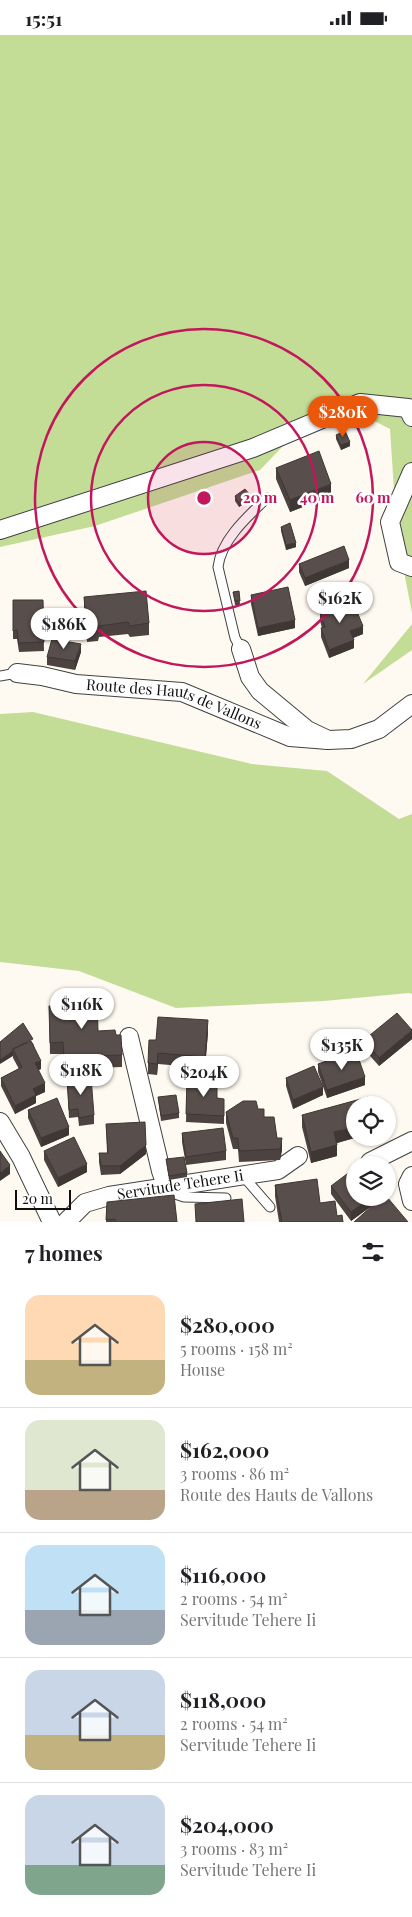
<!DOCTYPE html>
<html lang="en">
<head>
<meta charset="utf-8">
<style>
  body { margin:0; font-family:"Playfair Display",serif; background:#f6f6f6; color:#202124; height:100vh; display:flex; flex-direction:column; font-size:19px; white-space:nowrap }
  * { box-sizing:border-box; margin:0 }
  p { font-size:16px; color:#757577 }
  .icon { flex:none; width:28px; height:28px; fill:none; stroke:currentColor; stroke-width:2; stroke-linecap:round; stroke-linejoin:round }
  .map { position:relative; height:1187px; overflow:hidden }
  .details { display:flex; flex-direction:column; background:#fff; flex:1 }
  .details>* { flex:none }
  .buttons { position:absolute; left:346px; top:1061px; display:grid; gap:10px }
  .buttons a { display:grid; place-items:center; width:50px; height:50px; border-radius:50%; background:#fff; box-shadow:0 1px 4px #0004; font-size:25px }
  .scale { position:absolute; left:15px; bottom:12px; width:56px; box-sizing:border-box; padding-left:5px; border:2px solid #0f0f0f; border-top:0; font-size:14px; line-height:18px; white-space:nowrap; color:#0f0f0f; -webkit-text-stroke:4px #fff; paint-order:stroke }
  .price { position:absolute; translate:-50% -42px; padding:0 11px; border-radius:18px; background:#fff; color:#222; font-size:16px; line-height:32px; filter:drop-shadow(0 1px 2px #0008) }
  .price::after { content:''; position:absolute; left:50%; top:30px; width:15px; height:11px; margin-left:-8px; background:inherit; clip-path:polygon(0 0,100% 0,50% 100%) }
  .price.current { background:#ea580c; color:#fff }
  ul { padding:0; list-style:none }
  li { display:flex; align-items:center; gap:15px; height:125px; padding:0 25px }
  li+li { border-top:1px solid #e0e0e0 }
  li span { display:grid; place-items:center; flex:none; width:140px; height:100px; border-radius:15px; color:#555 }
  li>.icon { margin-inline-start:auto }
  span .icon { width:60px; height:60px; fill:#fffc; stroke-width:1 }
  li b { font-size:21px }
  h2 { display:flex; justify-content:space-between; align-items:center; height:60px; padding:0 25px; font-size:21px }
  .status { display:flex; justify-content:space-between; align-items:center; height:35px; padding:0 25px; background:#fff; direction:ltr }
  .status svg { height:14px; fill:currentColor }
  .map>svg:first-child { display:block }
</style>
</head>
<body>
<div class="status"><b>15:51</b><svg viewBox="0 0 49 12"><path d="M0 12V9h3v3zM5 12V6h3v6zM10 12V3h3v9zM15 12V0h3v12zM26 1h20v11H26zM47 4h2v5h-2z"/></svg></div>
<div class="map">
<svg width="412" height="1187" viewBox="0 0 412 1187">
  <rect width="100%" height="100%" fill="#fffaf1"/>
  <g fill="#c3dd97">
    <path d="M0 0H412V578L397 501 390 394 329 363 260 435 95 491 0 512Z"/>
    <path d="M412 589V615L363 649Z"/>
    <path d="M33 677 252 729 327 736 399 784 412 779V959L409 958 324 966 176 973 79 936 0 927V679Z"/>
  </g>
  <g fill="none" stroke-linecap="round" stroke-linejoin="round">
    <defs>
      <g id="service">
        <path d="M241 614 235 603 218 532C221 505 248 481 267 463"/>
        <path d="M0 641 17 638"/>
        <path d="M244 1142 270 1172"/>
        <path d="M167 1153 169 1157 184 1162 226 1163"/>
      </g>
      <g id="minor">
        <path d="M412 437 390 487 399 527 412 532"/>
        <path d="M0 495 253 413 360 368 408 373 412 382"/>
        <path d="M241 614 250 642 260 656 307 695 328 705 351 704 379 694 412 669"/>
        <path id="s1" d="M17 638 42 641 76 649 182 657 290 702 328 705"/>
        <path d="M129 1002 161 1136 167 1153"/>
        <path d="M0 1087 21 1122 52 1187"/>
        <path d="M370 1127 412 1106"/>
        <path d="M412 1141 408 1149 412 1166"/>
        <path id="s2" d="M66 1187 85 1168 109 1161 278 1135 298 1121"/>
      </g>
    </defs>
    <use href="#service" stroke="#424242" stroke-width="11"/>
    <use href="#minor" stroke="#424242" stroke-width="20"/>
    <use href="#service" stroke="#fff" stroke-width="9"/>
    <use href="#minor" stroke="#fff" stroke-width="18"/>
  </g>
  <g fill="#4c4340">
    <path d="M336 400 350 411 341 415 336 404Z"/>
    <path d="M276 433 331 461 290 477 276 444Z"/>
    <path d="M235 461 250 465 239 472 235 466Z"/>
    <path d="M281 492 296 512 286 515 281 496Z"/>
    <path d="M299 529 349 533 305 551 299 537Z"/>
    <path d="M239 556 240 570H235L233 557Z"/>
    <path d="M251 560 295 593 258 601 251 569Z"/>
    <path d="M84 562 149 588V600L130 602 128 599 99 602 98 606 87 607 84 574Z"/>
    <path d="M13 565H43L44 616 19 617 17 604H13Z"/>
    <path d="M320 578 363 599 353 603 354 613 329 623 321 602V593H322L320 586Z"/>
    <path d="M81 617 75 635 47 630V622Z"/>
    <path d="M49 971 98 996 116 1000 122 1020V1032L64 1034 63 1019H50Z"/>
    <path d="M208 997 205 1033 158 1029 157 1040 148 1039V1028L156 1005Z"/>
    <path d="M412 1004 379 1031 364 1014V1005Z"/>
    <path d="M0 1007 33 1008 41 1034 38 1035 45 1057 36 1061V1068L15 1079 1 1051V1043L19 1034 13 1023V1021Z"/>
    <path d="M318 1029 365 1050 327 1063 318 1037Z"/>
    <path d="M286 1043 323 1060 293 1074 286 1051Z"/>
    <path d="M67 1044 94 1080V1089L79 1091 78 1082 69 1083Z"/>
    <path d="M187 1044 217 1063 224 1064V1089L186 1087Z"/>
    <path d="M158 1062 179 1078V1083L161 1086Z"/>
    <path d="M258 1074 264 1082 277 1103 282 1115 280 1125 239 1127 238 1114H233L226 1088V1077Z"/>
    <path d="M28 1075 69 1100 41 1112 28 1083Z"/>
    <path d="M302 1080 358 1102 336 1108 337 1121 311 1128 302 1092Z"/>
    <path d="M106 1089 146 1119 120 1139 101 1140 99 1127V1118H107Z"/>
    <path d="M182 1098 226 1116V1125L186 1130 182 1107Z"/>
    <path d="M44 1116 87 1137 58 1152 44 1125Z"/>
    <path d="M166 1124 187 1138V1142L169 1145Z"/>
    <path d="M275 1150 320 1168 337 1181 343 1187H279L275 1161Z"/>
    <path d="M331 1151 387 1162 379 1166 351 1186 331 1159Z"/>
    <path d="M107 1167 177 1187H106Z"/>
  </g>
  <g fill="#3e3734">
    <path d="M350 407V411L341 415V410Z"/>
    <path d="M331 449V461L290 477V465Z"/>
    <path d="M250 460V465L239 472V468Z"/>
    <path d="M296 508V512L286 515V510Z"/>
    <path d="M349 525V533L305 551V543Z"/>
    <path d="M295 585V593L258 601V593Z"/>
    <path d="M363 591V599L350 604V596Z"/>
    <path d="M354 605V613L329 623V615Z"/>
    <path d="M81 609V617L75 635V626Z"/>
    <path d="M208 985V997L205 1033V1022Z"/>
    <path d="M412 995V1004L379 1031V1023Z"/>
    <path d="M13 1016V1021L0 1029V1025Z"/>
    <path d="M158 1018V1029L157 1040V1029Z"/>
    <path d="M41 1026V1034L35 1037V1028Z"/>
    <path d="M365 1042V1050L327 1063V1055Z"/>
    <path d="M45 1048V1057L36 1061V1068L15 1079V1071L33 1054Z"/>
    <path d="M323 1052V1060L293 1074V1065Z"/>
    <path d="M69 1092V1100L41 1112V1103Z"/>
    <path d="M355 1092V1102H358L334 1109V1097Z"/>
    <path d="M282 1103V1115L280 1125V1114Z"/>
    <path d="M146 1110V1119L120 1139V1131Z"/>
    <path d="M337 1110V1121L311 1128V1117Z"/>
    <path d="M87 1129V1137L58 1152V1143Z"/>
    <path d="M10 1130V1139L0 1146V1138Z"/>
    <path d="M372 1162H383L351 1186V1177Z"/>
  </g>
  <g fill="#584e4b" stroke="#3e3734">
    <path d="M345 396 350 407 341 410 336 400Z"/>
    <path d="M319 416 331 449 290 465 276 433Z"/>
    <path d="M245 454 250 460 239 468 235 461Z"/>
    <path d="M290 488 296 508 286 510 281 492Z"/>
    <path d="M344 511 349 525 305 543 299 529Z"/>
    <path d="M288 552 295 585 258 593 251 560Z"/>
    <path d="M146 556 149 588 130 591 128 587 99 591 98 595 87 596 84 562Z"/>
    <path d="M239 556 240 566H235L233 557Z"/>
    <path d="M13 565H43L44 607 19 608 17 595 13 596Z"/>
    <path d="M352 565 363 591 350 596 354 605 329 615 321 593 325 592 320 578Z"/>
    <path d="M52 604 81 609 75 626 47 622Z"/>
    <path d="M97 961 98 996 115 995 116 1000H121L122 1020 64 1022 63 1007 50 1008 49 971 79 970V962Z"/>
    <path d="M397 978 412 995 379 1023 364 1005Z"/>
    <path d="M158 982 208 985 205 1022 158 1018 157 1029 148 1028 149 1005H156Z"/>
    <path d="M23 988 33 1004 13 1014V1016L0 1025V1007Z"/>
    <path d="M31 1006 41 1026 35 1028 45 1048 33 1054 36 1060 15 1071 1 1043 22 1032 13 1014Z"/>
    <path d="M356 1016 365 1042 327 1055 318 1029Z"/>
    <path d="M314 1031 323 1052 293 1065 286 1043Z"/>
    <path d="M91 1042 94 1080 79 1083 78 1074 69 1075 67 1044Z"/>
    <path d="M187 1044 217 1045V1063L224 1064V1081L186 1079Z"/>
    <path d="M176 1060 179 1078 161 1081 158 1062Z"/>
    <path d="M368 1062 371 1070H355V1092L334 1097 337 1110 311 1117 302 1080Z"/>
    <path d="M57 1063 69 1092 41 1103 28 1075Z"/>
    <path d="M243 1066H256L258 1074H264V1082H274L277 1103H282L280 1114 239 1116 238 1103H233L226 1077Z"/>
    <path d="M145 1087 146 1110 120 1131H101L99 1118H108L106 1089Z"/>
    <path d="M223 1093 226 1116 186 1122 182 1098Z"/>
    <path d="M74 1102 87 1129 58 1143 44 1116Z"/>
    <path d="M0 1116 10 1130 0 1138Z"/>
    <path d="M184 1122 187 1138 169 1141 166 1124Z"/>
    <path d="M366 1125 369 1130H359Z"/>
    <path d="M355 1133V1162H372L351 1177 331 1151Z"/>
    <path d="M317 1144 320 1168 335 1166 337 1181 342 1180 343 1187H282L275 1150Z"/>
    <path d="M174 1160 177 1187H116L115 1184 106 1185 107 1167Z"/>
    <path d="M382 1162H387L408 1187H354Z"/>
    <path d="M242 1164 244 1187H196L195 1169Z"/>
  </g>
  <circle cx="204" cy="463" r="56" fill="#c2185b" fill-opacity=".12"/>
  <g fill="none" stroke="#c2185b" stroke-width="2.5">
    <circle cx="204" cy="463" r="56"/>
    <circle cx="204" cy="463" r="113"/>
    <circle cx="204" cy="463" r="169"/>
  </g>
  <g text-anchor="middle" stroke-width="5" stroke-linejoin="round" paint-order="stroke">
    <g font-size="15" fill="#0f0f0f" stroke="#fff">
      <text dy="5" stroke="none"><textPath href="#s1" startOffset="161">Route des Hauts de Vallons</textPath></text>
      <text dy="5" stroke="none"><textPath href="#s2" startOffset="124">Servitude Tehere Ii</textPath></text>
    </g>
  </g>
  <circle cx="204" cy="463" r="8" fill="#c2185b" stroke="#fff" stroke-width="2.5"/>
  <g font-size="15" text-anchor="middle" font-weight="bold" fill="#c2185b" stroke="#fff" stroke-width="5" stroke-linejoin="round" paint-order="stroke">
    <text x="260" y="468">20 m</text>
    <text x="317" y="468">40 m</text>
    <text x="373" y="468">60 m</text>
  </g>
</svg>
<div class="buttons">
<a><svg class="icon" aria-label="locate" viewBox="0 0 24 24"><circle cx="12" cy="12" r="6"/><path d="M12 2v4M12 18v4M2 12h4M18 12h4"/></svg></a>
<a><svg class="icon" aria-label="layers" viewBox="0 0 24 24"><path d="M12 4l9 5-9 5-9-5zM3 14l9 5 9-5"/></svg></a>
</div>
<div class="scale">20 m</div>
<b class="price current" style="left:343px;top:403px">$280K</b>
<b class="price" style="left:340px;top:589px">$162K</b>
<b class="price" style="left:64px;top:615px">$186K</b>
<b class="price" style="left:82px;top:995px">$116K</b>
<b class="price" style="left:342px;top:1036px">$135K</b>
<b class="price" style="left:81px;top:1061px">$118K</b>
<b class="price" style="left:204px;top:1063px">$204K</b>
</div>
<section class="details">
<h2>7 homes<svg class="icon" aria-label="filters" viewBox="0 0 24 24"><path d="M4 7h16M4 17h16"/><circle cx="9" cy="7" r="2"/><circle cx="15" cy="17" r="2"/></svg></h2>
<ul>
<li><span style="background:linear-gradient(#ffd9b3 65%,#c2b280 0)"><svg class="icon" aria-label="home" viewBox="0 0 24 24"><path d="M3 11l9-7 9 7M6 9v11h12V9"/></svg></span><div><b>$280,000</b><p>5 rooms · 158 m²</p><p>House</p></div></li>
<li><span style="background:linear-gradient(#dfe7d0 70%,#b9a48a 0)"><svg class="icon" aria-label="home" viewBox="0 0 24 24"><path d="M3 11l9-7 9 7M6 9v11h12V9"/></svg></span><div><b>$162,000</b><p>3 rooms · 86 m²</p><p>Route des Hauts de Vallons</p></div></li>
<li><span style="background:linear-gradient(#bfe0f5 65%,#9aa5b1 0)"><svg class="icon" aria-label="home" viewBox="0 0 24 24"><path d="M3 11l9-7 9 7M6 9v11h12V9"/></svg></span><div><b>$116,000</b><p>2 rooms · 54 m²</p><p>Servitude Tehere Ii</p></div></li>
<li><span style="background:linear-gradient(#c9d6e8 65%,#c2b280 0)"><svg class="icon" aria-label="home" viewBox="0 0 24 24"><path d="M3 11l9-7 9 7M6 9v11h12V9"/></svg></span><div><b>$118,000</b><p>2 rooms · 54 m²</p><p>Servitude Tehere Ii</p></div></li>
<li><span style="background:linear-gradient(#c9d6e8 70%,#7fa58c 0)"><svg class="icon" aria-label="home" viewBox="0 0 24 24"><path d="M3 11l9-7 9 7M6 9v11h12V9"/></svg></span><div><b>$204,000</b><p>3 rooms · 83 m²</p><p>Servitude Tehere Ii</p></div></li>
</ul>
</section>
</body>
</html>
